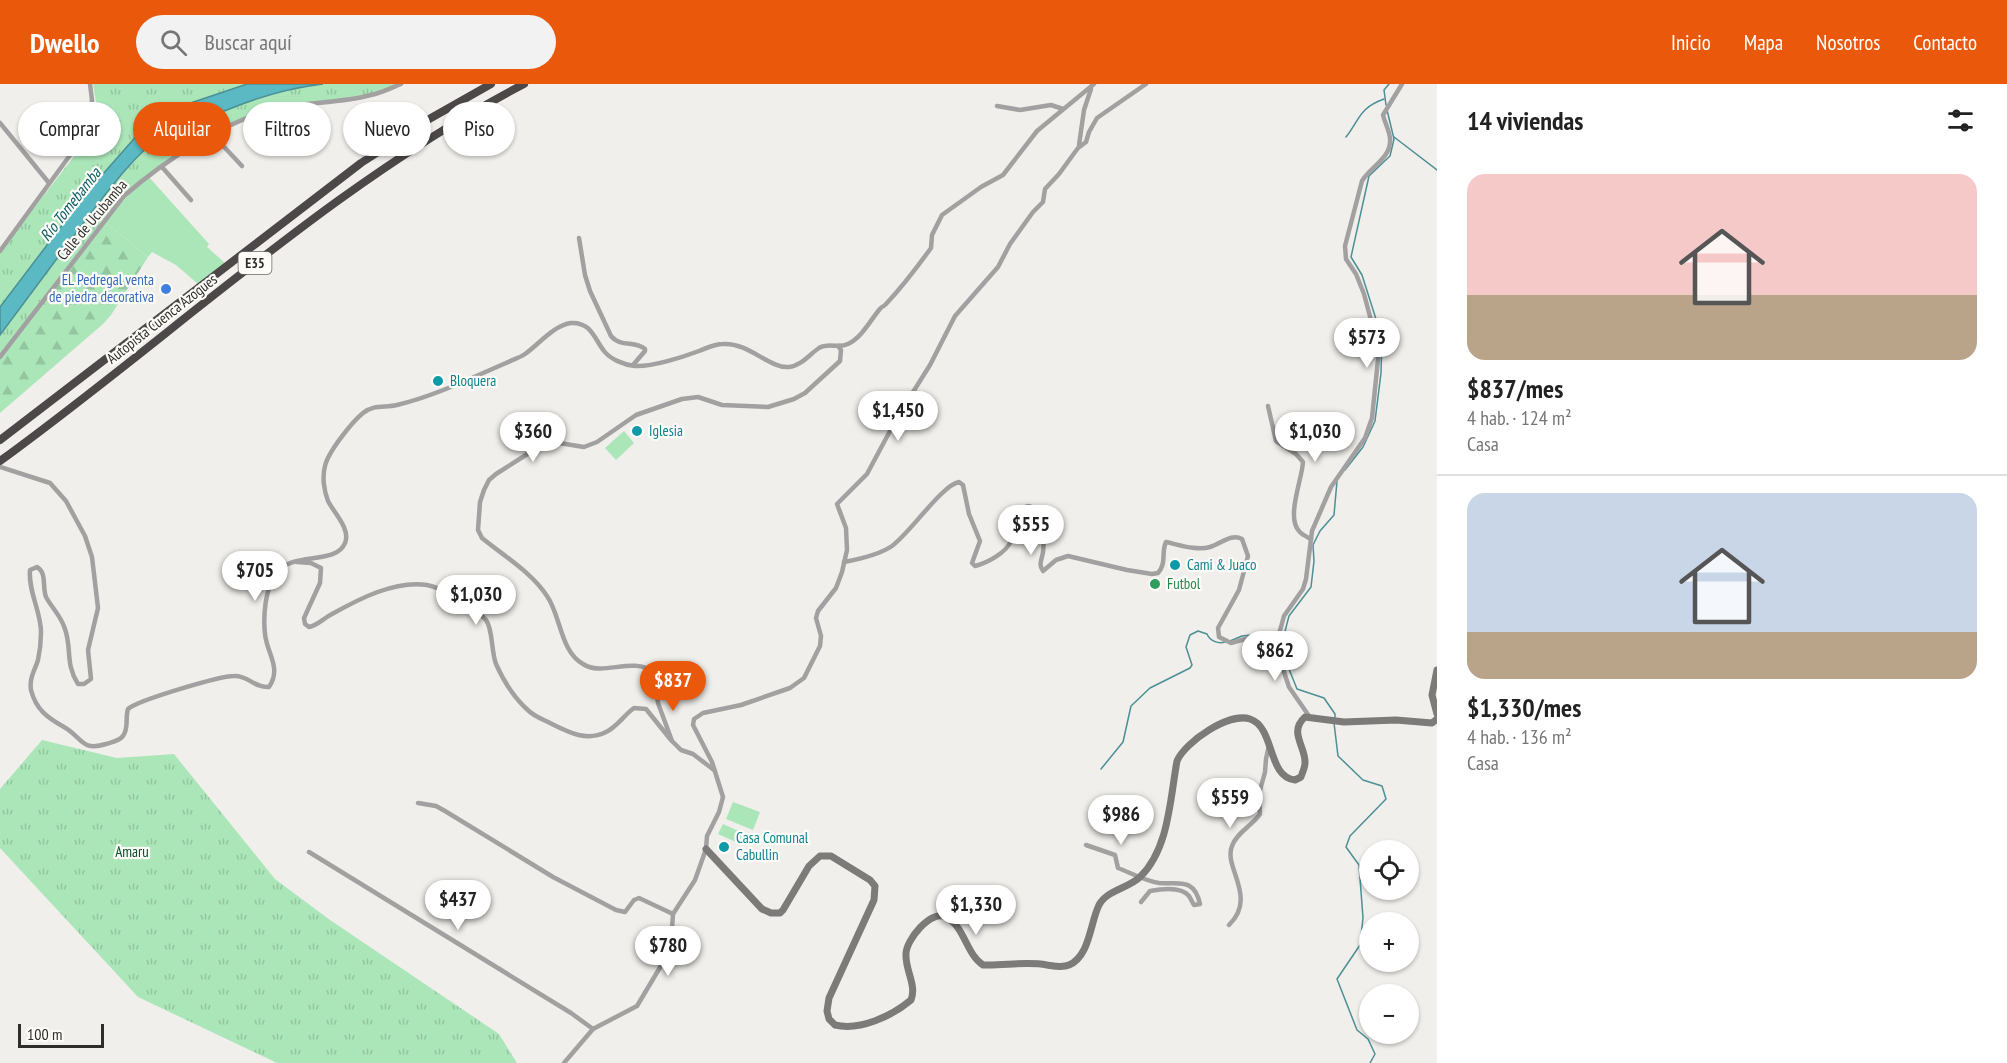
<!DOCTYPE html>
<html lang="es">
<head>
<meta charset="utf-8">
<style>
  body { margin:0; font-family:"PT Sans Narrow",sans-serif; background:#f2f2f2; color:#222; height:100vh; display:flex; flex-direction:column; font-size:22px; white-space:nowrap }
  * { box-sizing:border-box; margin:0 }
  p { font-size:20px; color:#767676 }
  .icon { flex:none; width:33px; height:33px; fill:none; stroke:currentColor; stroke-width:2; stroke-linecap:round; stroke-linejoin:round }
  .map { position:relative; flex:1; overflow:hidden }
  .side { display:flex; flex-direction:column; background:#fff; width:570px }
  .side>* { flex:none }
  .guide { position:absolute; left:18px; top:18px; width:570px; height:54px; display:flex; gap:12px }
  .fabs { position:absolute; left:1359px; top:756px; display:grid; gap:12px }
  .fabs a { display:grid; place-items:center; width:60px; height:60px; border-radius:50%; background:#fff; box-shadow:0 2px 4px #0004; font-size:30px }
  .scale { position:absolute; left:18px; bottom:15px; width:86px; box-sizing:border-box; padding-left:6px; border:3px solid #2d2d2b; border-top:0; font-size:16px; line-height:21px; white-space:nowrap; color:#2d2d2b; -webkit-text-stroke:4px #fefcf8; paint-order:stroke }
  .price { position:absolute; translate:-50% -51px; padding:0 14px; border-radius:21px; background:#fff; color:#222; font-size:20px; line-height:39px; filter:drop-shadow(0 2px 3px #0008) }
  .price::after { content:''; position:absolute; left:50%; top:36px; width:18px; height:14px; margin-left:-9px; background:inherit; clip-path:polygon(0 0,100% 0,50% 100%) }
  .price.on { background:#ea580c; color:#fff }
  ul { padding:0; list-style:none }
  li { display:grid; align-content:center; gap:12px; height:318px; padding:0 30px }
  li+li { border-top:2px solid #e0e0e0 }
  li span { display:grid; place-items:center; height:186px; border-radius:18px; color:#555 }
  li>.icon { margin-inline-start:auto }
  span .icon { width:108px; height:108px; fill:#fffc; stroke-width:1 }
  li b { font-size:26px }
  h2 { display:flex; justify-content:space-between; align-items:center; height:72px; padding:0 30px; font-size:26px }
  .pill { padding:0 21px; border-radius:27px; background:#fff; box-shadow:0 2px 4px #0004; font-size:21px; line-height:54px }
  .pill.on { background:#ea580c; color:#fff }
  header { display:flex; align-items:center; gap:36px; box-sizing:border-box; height:84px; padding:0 30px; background:#ea580c; color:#fff }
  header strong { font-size:28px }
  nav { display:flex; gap:33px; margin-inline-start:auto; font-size:21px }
  .search { width:420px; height:54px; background:#f2f2f2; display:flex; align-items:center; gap:15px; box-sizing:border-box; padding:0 21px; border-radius:33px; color:#767676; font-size:22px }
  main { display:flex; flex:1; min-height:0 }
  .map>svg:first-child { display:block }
</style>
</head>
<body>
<header>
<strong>Dwello</strong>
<div class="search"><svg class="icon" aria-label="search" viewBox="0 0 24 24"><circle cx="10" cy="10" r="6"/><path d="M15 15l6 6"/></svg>Buscar aquí</div>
<nav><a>Inicio</a><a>Mapa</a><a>Nosotros</a><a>Contacto</a></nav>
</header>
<main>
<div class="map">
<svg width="1437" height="979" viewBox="0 0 1437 979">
  <defs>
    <pattern id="forest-firs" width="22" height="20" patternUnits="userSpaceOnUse" patternTransform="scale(1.5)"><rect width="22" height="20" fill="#abe6b9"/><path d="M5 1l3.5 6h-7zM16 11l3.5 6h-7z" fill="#93c69f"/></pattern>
    <pattern id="park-tufts" width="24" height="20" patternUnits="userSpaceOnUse" patternTransform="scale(1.5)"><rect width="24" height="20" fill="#abe6b9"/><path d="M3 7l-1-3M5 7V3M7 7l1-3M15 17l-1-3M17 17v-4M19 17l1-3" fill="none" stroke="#93c69f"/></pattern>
  </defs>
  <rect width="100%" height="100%" fill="#f0efeb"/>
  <g fill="#abe6b9">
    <path d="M148 92 209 160 207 163 225 179 198 200 176 181 152 168 148 173 105 138 138 100Z"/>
    <path d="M624 347 634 359 616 376 605 364Z"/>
    <path d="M733 718 760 728 753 746 726 735Z"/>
    <path d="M723 740 743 749 738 759 718 750Z"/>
  </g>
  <path fill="url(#forest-firs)" d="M105 138 148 173 111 231 103 240 0 329V274Z"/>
  <g fill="url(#park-tufts)">
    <path d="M93 0H247L155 31 88 107 0 223V168L75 71 91 46 96 18Z"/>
    <path d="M323 0H401L370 12 278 24 248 34 191 62 138 100 84 162 0 273V251C26 216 53 180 79 145 105 111 132 72 167 47 185 34 207 34 227 26 258 13 289 4 323 0Z"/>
    <path d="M42 656 117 674 174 670 275 795 330 836 499 950 517 979H277L138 913 0 764V705Z"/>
  </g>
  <path fill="#5ab9c2" stroke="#4c8f95" stroke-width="1.5" d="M247 0H323C289 4 258 13 227 26 207 34 185 34 167 47 132 72 105 111 79 145 53 180 26 216 0 251V223L88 107 155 31Z"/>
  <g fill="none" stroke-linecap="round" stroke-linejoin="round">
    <g stroke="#4c8f95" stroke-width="1.5">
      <path d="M1386 21 1384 6 1389 0"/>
      <path d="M1346 53C1360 35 1359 24 1384 15"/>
      <path d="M1394 53 1437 86"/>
      <path d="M1345 386 1363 363 1375 337 1381 289 1382 254 1362 191 1351 173 1369 92 1390 72 1394 55 1387 26"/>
      <path d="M1230 557 1242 552 1278 548"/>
      <path d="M1335 634V630L1324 614 1297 605 1287 580 1284 551 1289 532 1311 503 1314 477 1313 461 1320 447 1334 431 1337 397"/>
      <path d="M1334 639 1338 672 1363 696 1382 702 1386 715 1350 752 1346 763 1359 781 1363 834 1360 861 1337 895 1357 946 1368 955 1375 970 1370 979"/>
      <path d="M1101 685 1123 658 1131 622 1150 604 1190 584 1192 581 1186 563 1190 551 1198 547 1207 550C1210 557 1218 560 1225 558"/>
    </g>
    <g stroke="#a2a0a0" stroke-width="4.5">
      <path d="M997 22 1020 26 1051 21 1063 25"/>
      <path d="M0 39 49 99"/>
      <path d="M213 51 242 82"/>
      <path d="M1079 61 1084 26 1091 5"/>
      <path d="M162 83 191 116"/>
      <path d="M579 154 585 191 590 207 611 252C621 264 635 256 645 265V267L633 281"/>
      <path d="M0 167 76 63 89 43 92 16 90 0"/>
      <path d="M0 273 124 112C164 77 227 35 280 24 309 18 342 19 371 11 381 9 391 4 401 0"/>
      <path d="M1268 322 1276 357 1296 370 1303 378C1302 396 1286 433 1299 447 1302 451 1307 453 1311 455"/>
      <path d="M0 383 50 399 66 417 85 452 92 473 98 524 88 566 91 595 84 600H78C65 580 72 565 65 545 61 532 52 524 46 513 42 502 47 489 37 483L30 486C28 507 41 528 41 548 41 557 40 567 38 576 35 586 29 594 31 606 36 626 48 634 64 643 82 653 81 668 106 660 112 658 119 657 123 652 129 644 125 634 128 625 138 616 220 592 234 592 248 591 254 604 269 603 282 584 267 570 265 550 263 532 265 507 275 491 290 466 336 482 345 459 351 445 334 429 328 417 324 407 322 393 325 382 328 368 352 338 363 329 374 320 385 324 397 321 435 312 471 294 506 279 512 276 519 274 525 270 538 261 554 241 571 239 591 238 594 254 604 267 610 275 624 281 635 282 652 283 683 273 699 267 707 264 714 260 723 260 748 258 770 285 789 283 801 282 810 270 819 264 829 258 838 265 848 260 862 253 870 237 879 226 884 220 881 225 886 220 902 203 918 182 931 164L932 151 942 131 981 103 1003 91 1037 47 1094 0"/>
      <path d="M255 473 260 486 272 496"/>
      <path d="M297 478 311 479 321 484 320 499 304 534 305 540 309 543C317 542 324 534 332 530 359 515 395 496 427 501 443 504 475 523 486 536 493 545 491 567 496 580 504 598 515 615 530 628 536 633 544 636 550 639 568 648 586 658 606 648 617 643 624 631 634 624L646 625 671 656"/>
      <path d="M844 478C860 475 879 471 892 462 911 448 942 401 959 398L963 401 969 430 980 457 972 479 975 482C987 479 1006 469 1011 457 1017 443 1009 426 1029 422L1036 425C1041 438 1045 454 1043 468 1042 476 1038 480 1043 487L1056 476 1068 472 1127 486 1152 490 1158 489C1167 479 1161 468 1166 458 1180 461 1197 467 1210 463 1221 460 1231 449 1242 455L1248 472 1239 506 1218 544 1219 553 1231 559 1249 554 1279 556"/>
      <path d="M1309 632 1289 603 1281 579 1279 550 1284 532 1303 505 1306 495 1312 447 1331 403 1365 354 1372 334 1379 266 1364 210 1356 190 1346 175 1345 162 1362 97C1371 82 1392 74 1390 54 1389 46 1385 39 1383 31L1402 0"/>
      <path d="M714 686 693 670 681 666 672 657 658 619 654 588C632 572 603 593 583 580 560 567 561 532 547 512 531 488 504 472 482 454L478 446 480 418 484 406 489 396 496 390 529 369 553 358 584 363 597 358 636 331 682 315 698 313 722 321 768 323 794 315 805 309 840 277 841 266 838 262"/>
      <path d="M418 719 436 722 445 727 553 793 616 826 625 828 634 816 639 814 673 830"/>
      <path d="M1086 761 1115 771 1118 784C1131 789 1145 797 1159 799 1179 801 1194 793 1200 820L1194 821C1192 818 1191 815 1189 812 1181 802 1161 805 1150 807L1141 818"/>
      <path d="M309 768 571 929 593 945"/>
      <path d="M1229 841C1258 813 1223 783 1232 762 1237 748 1252 742 1260 730L1259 710 1265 688 1266 675 1269 661"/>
      <path d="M564 979 593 945 637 922 668 870 671 859 673 830 695 796 706 765 707 752 719 728 723 713 712 678 693 641 694 635 703 629 741 621 790 604 804 594 820 562 821 552 816 534 818 527 836 504 842 488 847 466 846 444 837 420 867 390 898 332 930 281 955 232 998 183 1010 160 1033 128 1043 118 1045 105 1059 90 1078 64 1086 58 1089 48 1097 34 1146 0"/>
    </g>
    <g stroke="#7d7a7a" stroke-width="7">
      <path d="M1437 586 1432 611 1437 630"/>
      <path d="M706 765 762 825 771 829H780L783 826 809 782 820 772H831L870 796 875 802 874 816 829 914 827 927 829 935 835 941C860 947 892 932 911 916 917 901 905 886 906 870 906 856 931 825 946 833 965 843 966 870 983 881 1004 882 1025 877 1047 881 1054 882 1062 884 1069 881 1090 872 1090 839 1099 821 1107 806 1129 804 1140 793 1169 765 1170 715 1177 677 1185 658 1229 628 1250 635 1275 643 1267 693 1295 696L1301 693C1302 689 1305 684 1305 679 1306 663 1288 648 1305 633L1344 638 1396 636 1432 639 1437 635"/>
    </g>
    <g stroke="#4c4849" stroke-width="8">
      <path d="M0 356 361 79 431 34 491 0"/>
      <path d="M0 377C175 250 332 100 524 0"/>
    </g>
  </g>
  <circle fill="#3f7fe0" stroke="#fefcf8" stroke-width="2" cx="166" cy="205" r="6"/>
  <g fill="#0f9aa8" stroke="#fefcf8" stroke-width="2">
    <circle cx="438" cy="297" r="6"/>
    <circle cx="637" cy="347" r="6"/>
    <circle cx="1175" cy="481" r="6"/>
    <circle cx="724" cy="763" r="6"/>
  </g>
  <circle fill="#2e9e5b" stroke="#fefcf8" stroke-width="2" cx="1155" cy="500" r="6"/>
  <g text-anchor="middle" stroke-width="4.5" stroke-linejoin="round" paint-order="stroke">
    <rect fill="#fefcf8" stroke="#6c6b68" stroke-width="1.5" x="238.5" y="168" width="33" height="22" rx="4.5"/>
    <g font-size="14" font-weight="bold" fill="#2d2d2b">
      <text x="255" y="184">E35</text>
    </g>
    <g font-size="15" fill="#2d2d2b" stroke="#fefcf8">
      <text transform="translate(92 136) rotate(-50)" y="5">Calle de Ucubamba</text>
      <text transform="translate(162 235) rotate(-38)" y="5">Autopista Cuenca Azogues</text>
    </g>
    <g font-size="15" fill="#366cbe" stroke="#fefcf8" text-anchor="end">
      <text x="154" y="201">EL Pedregal venta<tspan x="154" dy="17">de piedra decorativa</tspan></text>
    </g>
    <g font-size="15" fill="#0d838f" stroke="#fefcf8" text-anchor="start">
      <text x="450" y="302">Bloquera</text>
      <text x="649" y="352">Iglesia</text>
      <text x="1187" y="486">Cami &amp; Juaco</text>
      <text x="736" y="759">Casa Comunal<tspan x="736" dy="17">Cabullin</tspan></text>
    </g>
    <g font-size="15" fill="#27864d" stroke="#fefcf8" text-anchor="start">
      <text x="1167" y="505">Futbol</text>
    </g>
    <g font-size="15" fill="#044f26" stroke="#fefcf8">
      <text x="132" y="773">Amaru</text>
    </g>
    <g font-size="16" font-style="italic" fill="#065c63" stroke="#fefcf8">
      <text transform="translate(70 120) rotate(-52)" y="6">Río Tomebamba</text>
    </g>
  </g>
</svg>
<div class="fabs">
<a><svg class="icon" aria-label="locate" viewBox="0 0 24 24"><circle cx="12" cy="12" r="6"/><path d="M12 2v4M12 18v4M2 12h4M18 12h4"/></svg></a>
<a>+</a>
<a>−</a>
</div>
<div class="scale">100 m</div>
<b class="price" style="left:1367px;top:285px">$573</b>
<b class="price" style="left:898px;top:358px">$1,450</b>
<b class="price" style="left:533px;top:379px">$360</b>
<b class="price" style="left:1315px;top:379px">$1,030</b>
<b class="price" style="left:1031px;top:472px">$555</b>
<b class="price" style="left:255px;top:518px">$705</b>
<b class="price" style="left:476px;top:542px">$1,030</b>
<b class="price" style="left:1275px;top:598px">$862</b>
<b class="price on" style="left:673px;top:628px">$837</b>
<b class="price" style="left:1230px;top:745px">$559</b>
<b class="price" style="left:1121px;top:762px">$986</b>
<b class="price" style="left:458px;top:847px">$437</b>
<b class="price" style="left:976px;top:852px">$1,330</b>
<b class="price" style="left:668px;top:893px">$780</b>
<div class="guide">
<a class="pill">Comprar</a>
<a class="pill on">Alquilar</a>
<a class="pill">Filtros</a>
<a class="pill">Nuevo</a>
<a class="pill">Piso</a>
</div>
</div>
<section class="side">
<h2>14 viviendas<svg class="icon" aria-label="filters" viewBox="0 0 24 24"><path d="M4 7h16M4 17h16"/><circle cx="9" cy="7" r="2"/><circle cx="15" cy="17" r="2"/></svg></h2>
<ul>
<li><span style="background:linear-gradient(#f6c9c9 65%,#b9a48a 0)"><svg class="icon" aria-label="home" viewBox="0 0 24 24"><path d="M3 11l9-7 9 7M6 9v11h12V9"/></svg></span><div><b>$837/mes</b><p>4 hab. · 124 m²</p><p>Casa</p></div></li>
<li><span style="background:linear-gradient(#c9d6e8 75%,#b9a48a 0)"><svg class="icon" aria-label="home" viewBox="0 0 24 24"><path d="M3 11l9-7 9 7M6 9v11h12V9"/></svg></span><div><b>$1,330/mes</b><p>4 hab. · 136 m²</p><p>Casa</p></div></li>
</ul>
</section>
</main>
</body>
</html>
